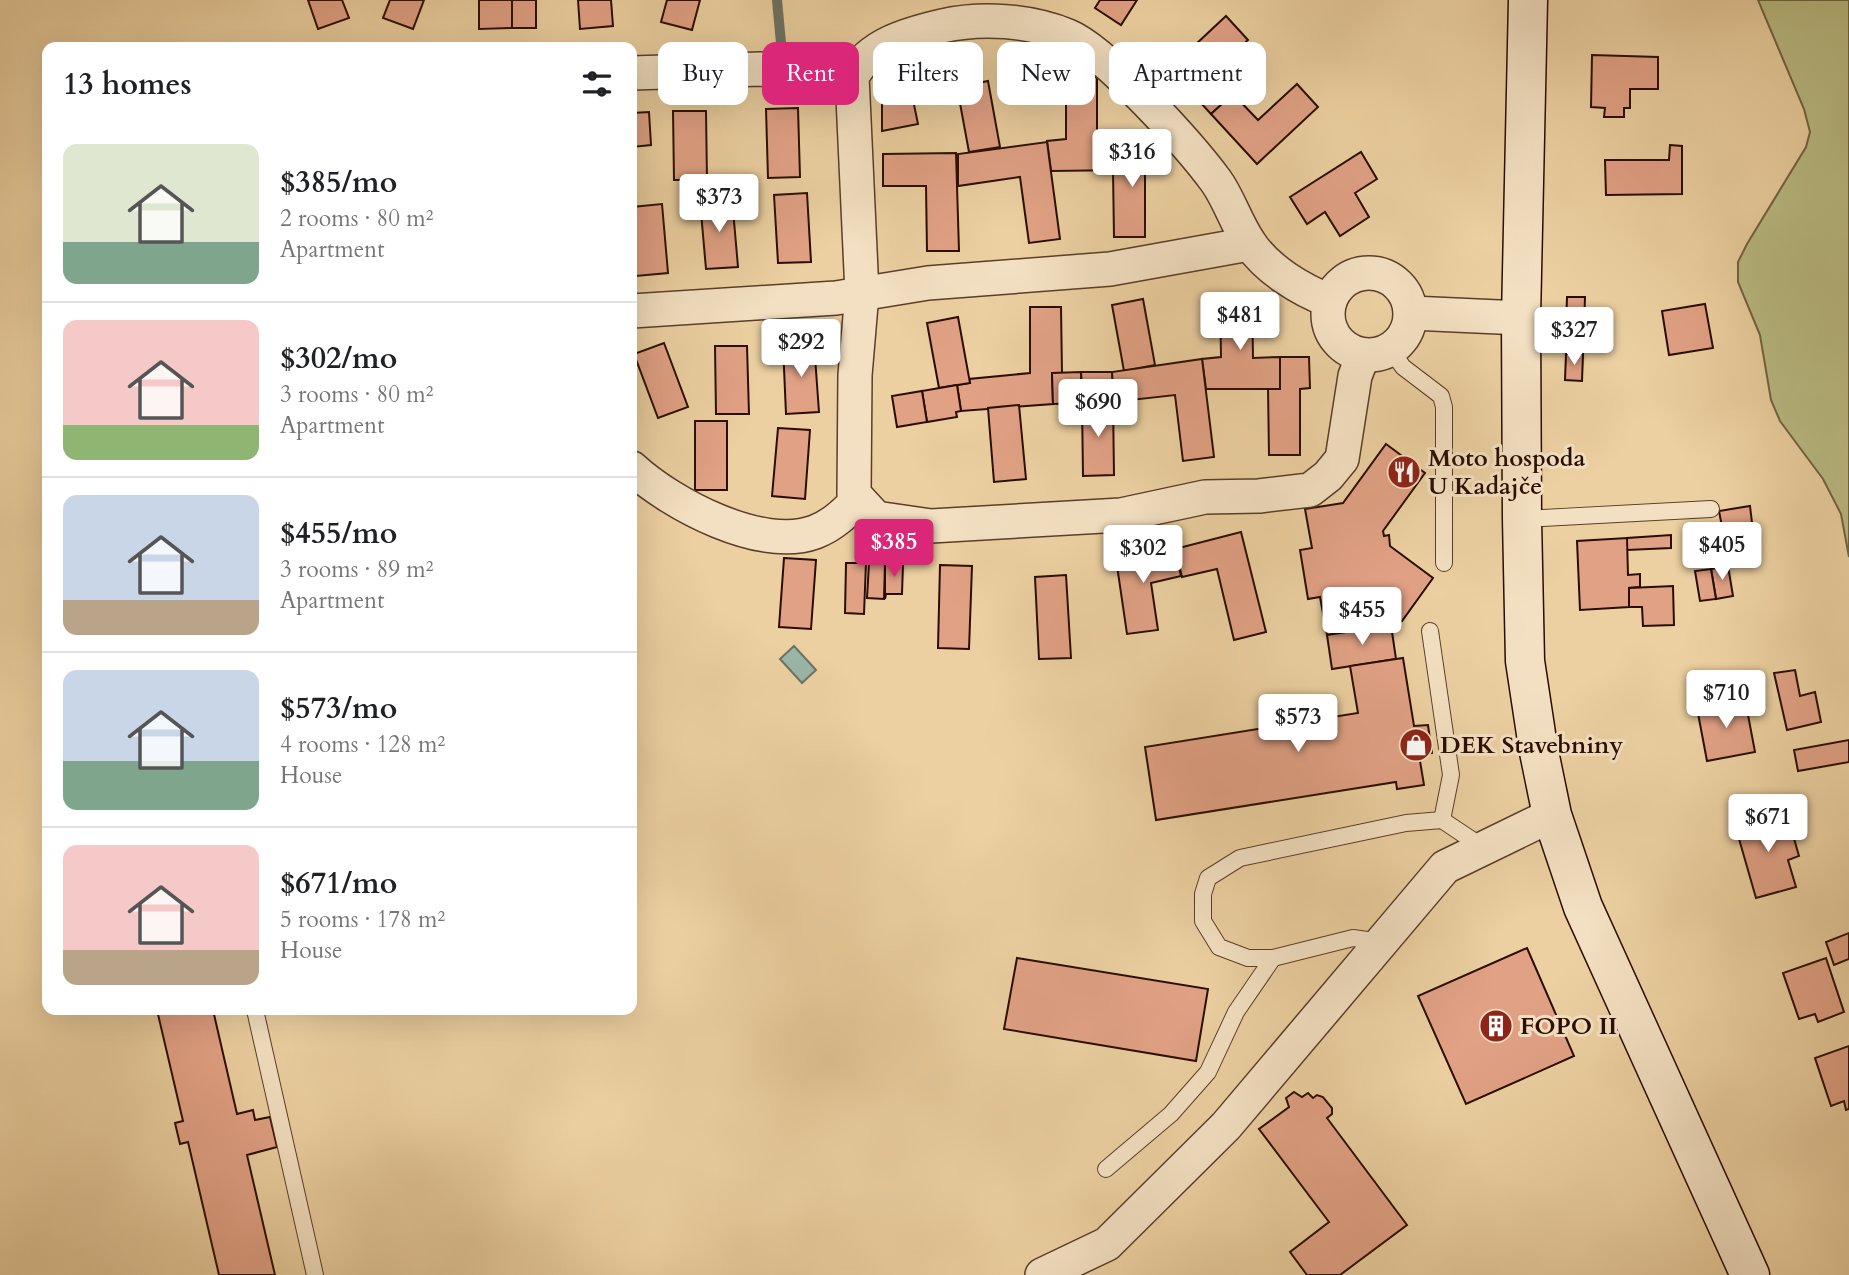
<!DOCTYPE html>
<html lang="en">
<head>
<meta charset="utf-8">
<style>
  body { margin:0; font-family:Cardo,serif; background:#f6f6f6; color:#202124; height:100vh; display:flex; flex-direction:column; font-size:26px; white-space:nowrap }
  * { box-sizing:border-box; margin:0 }
  p { font-size:23px; color:#757577 }
  .icon { flex:none; width:38px; height:38px; fill:none; stroke:currentColor; stroke-width:2; stroke-linecap:round; stroke-linejoin:round }
  .map { position:relative; flex:1; overflow:hidden }
  .sheet { position:absolute; left:42px; top:42px; width:595px; height:973px; display:flex; flex-direction:column; background:#fff; border-radius:14px; box-shadow:0 7px 28px #0002 }
  .sheet>* { flex:none }
  .hud { position:absolute; left:658px; top:42px; width:665px; height:63px; display:flex; gap:14px }
  .price { position:absolute; translate:-50% -60px; padding:0 16px; border-radius:7px; background:#fff; color:#222; font-size:23px; line-height:46px; filter:drop-shadow(0 2px 4px #0008) }
  .price::after { content:''; position:absolute; left:50%; top:42px; width:21px; height:16px; margin-left:-10px; background:inherit; clip-path:polygon(0 0,100% 0,50% 100%) }
  .price.on { background:#db2777; color:#fff }
  ul { padding:0; list-style:none }
  li { display:flex; align-items:center; gap:21px; height:175px; padding:0 21px }
  li+li { border-top:2px solid #e0e0e0 }
  li span { display:grid; place-items:center; flex:none; width:196px; height:140px; border-radius:14px; color:#555 }
  li>.icon { margin-inline-start:auto }
  span .icon { width:84px; height:84px; fill:#fffc; stroke-width:1 }
  li b { font-size:30px }
  h2 { display:flex; justify-content:space-between; align-items:center; height:84px; padding:0 21px; font-size:30px }
  .tag { padding:0 24px; border-radius:14px; background:#fff; box-shadow:0 7px 28px #0002; font-size:24px; line-height:63px }
  .tag.on { background:#db2777; color:#fff }
  .map>svg:first-child { display:block }
</style>
</head>
<body>
<div class="map">
<svg width="1849" height="1275" viewBox="0 0 1849 1275">
  <rect width="100%" height="100%" fill="#ecd0a1"/>
  <filter id="stains"><feTurbulence type="fractalNoise" baseFrequency=".00286" numOctaves="4"/><feColorMatrix values="0 0 0 0 .2 0 0 0 0 .09 0 0 0 0 .02 0 0 0 .5 -.17"/></filter>
  <radialGradient id="worn" r=".72"><stop offset=".6" stop-color="#630" stop-opacity="0"/><stop offset="1" stop-color="#630" stop-opacity=".3"/></radialGradient>
  <path fill="#babb83" stroke="#726442" stroke-width="2" d="M1758 0H1849V557L1841 514 1823 479 1780 421 1771 400 1760 335 1738 282V262L1747 244 1806 147 1810 132 1804 109Z"/>
  <path fill="#99b6a7" stroke="#6d7264" stroke-width="2" d="M794 646 816 670 802 683 780 659Z"/>
  <g fill="none" stroke-linecap="round" stroke-linejoin="round">
    <path stroke="#6d7264" stroke-width="10" d="M777 0 786 97"/>
  </g>
  <g fill="#e1a185" stroke="#2a0d00" stroke-width="2">
    <path d="M308 0H342L349 18 318 29Z"/>
    <path d="M390 0H424L413 29 383 18Z"/>
    <path d="M479 0H512V28L479 29Z"/>
    <rect x="512" y="0" width="24" height="28"/>
    <path d="M578 0H611L613 26 580 29Z"/>
    <path d="M667 0H700L692 30 661 22Z"/>
    <path d="M1100 0H1137L1121 25 1095 8Z"/>
    <path d="M1226 16 1248 40 1213 72 1233 94 1211 114 1191 92 1186 96 1165 73Z"/>
    <path d="M1592 55 1658 57V89H1630V108H1624V117H1604L1605 108 1591 107Z"/>
    <path d="M1066 77H1097V140H1125V170L1051 171 1047 141 1066 139Z"/>
    <path d="M988 81 1000 147 969 152 957 87Z"/>
    <path d="M1297 84 1318 107 1257 164 1211 114 1233 94 1258 120Z"/>
    <path d="M912 95 918 124 882 131V100Z"/>
    <path d="M798 108 800 177 768 178 766 109Z"/>
    <path d="M673 111H706L707 180H674Z"/>
    <path d="M649 112 651 145 632 147V113Z"/>
    <path d="M1125 140H1155V170H1145V237H1114L1113 171 1125 170Z"/>
    <path d="M1047 142 1060 239 1029 243 1020 177 958 186V154Z"/>
    <path d="M1670 145 1682 146V194L1606 195 1605 160H1669Z"/>
    <path d="M1361 152 1377 179 1355 193 1369 217 1340 236 1325 212 1307 224 1290 197Z"/>
    <path d="M956 153 959 251H927L926 186H883V154Z"/>
    <path d="M807 193 811 262 778 263 774 195Z"/>
    <path d="M732 198 738 267 706 269 700 201Z"/>
    <path d="M662 204 668 273 636 276 632 207Z"/>
    <path d="M1220 296H1252L1253 358 1280 357V389H1206L1202 359 1221 357Z"/>
    <path d="M1567 297H1585L1584 327H1566Z"/>
    <path d="M1143 299 1155 365 1124 371 1112 305Z"/>
    <path d="M1705 304 1713 348 1669 355 1662 311Z"/>
    <path d="M1030 307H1061L1062 373H1052L1053 404 961 411 957 385 970 383 969 379 1030 373Z"/>
    <path d="M958 317 970 383 939 388 927 323Z"/>
    <path d="M664 343 688 407 658 418 634 354Z"/>
    <path d="M814 343 819 412 786 414 783 345Z"/>
    <path d="M715 346H747L749 414H716Z"/>
    <path d="M1566 354H1583L1582 381 1565 380Z"/>
    <path d="M1280 357H1309L1310 388 1300 389V455H1269L1268 389H1280Z"/>
    <path d="M1202 359 1214 457 1183 461 1175 395 1113 402 1112 372Z"/>
    <path d="M1081 372 1082 403 1053 404 1052 373Z"/>
    <path d="M1081 372H1112L1113 402 1083 403Z"/>
    <path d="M957 385 961 411 956 412 957 417 927 422 922 391Z"/>
    <path d="M922 391 927 422 897 427 892 396Z"/>
    <path d="M1113 402 1114 475 1083 476 1082 403Z"/>
    <path d="M1019 405 1026 479 994 482 988 408Z"/>
    <rect x="695" y="421" width="32" height="69"/>
    <path d="M778 428 810 430 805 499 772 496Z"/>
    <path d="M1386 444 1425 473 1383 531 1384 536 1389 535 1390 546 1433 578 1402 621 1327 635 1320 597 1308 599 1300 550 1312 548 1305 509 1343 503Z"/>
    <path d="M1750 506 1752 523 1722 527 1719 511Z"/>
    <path d="M1752 523 1755 551 1711 557 1707 530Z"/>
    <path d="M1241 532 1266 632 1234 640 1217 569 1182 577 1175 549Z"/>
    <path d="M1671 535V548L1627 550V538Z"/>
    <path d="M1627 538 1628 575 1640 574V587L1629 588V607L1580 610 1577 541Z"/>
    <path d="M1146 547 1148 554 1174 548 1181 576 1151 583 1158 630 1127 634 1115 552Z"/>
    <path d="M784 558 816 560 811 629 779 627Z"/>
    <path d="M846 563H866L864 614 845 613Z"/>
    <path d="M869 563H885L884 599 867 598Z"/>
    <path d="M885 563 903 564 902 594H886L885 599Z"/>
    <path d="M940 565 972 566 969 649 938 648Z"/>
    <path d="M1728 566 1733 596 1716 599 1711 569Z"/>
    <path d="M1711 569 1716 599 1700 601 1695 571Z"/>
    <path d="M1066 575 1071 658 1039 659 1035 577Z"/>
    <path d="M1673 586 1674 625 1643 626 1642 607H1629V588Z"/>
    <path d="M1391 625 1396 659 1332 669 1327 635Z"/>
    <path d="M1403 658 1414 726 1428 725 1432 753 1419 755 1424 785 1397 789 1396 782 1156 820 1145 747 1358 713 1350 666Z"/>
    <path d="M1795 670 1800 696 1815 692 1821 722 1787 730 1774 673Z"/>
    <path d="M1745 699 1755 752 1707 761 1697 708Z"/>
    <path d="M1849 740V762L1798 771 1794 750Z"/>
    <path d="M1775 814 1777 821 1788 818 1799 856 1788 860 1796 887 1756 898 1735 825Z"/>
    <path d="M1849 933V959L1834 965 1826 942Z"/>
    <path d="M1527 948 1574 1056 1466 1104 1418 996Z"/>
    <path d="M1017 958 1208 989 1196 1061 1004 1029Z"/>
    <path d="M1826 958 1844 1012 1818 1022 1815 1014 1799 1019 1783 973Z"/>
    <path d="M157 1010H213L237 1114 253 1110 255 1120 270 1117 277 1147 247 1155 275 1275H219L188 1142 180 1144 175 1123 183 1121Z"/>
    <path d="M1849 1046V1109L1846 1110 1844 1101 1831 1106 1815 1058Z"/>
    <path d="M1294 1092 1302 1097 1308 1093 1313 1098 1317 1095 1323 1097 1332 1108V1114L1327 1118 1407 1225 1340 1275H1307L1290 1252 1329 1222 1259 1129 1289 1107 1286 1098Z"/>
  </g>
  <g fill="none" stroke-linecap="round" stroke-linejoin="round">
    <defs>
      <g id="service">
        <path d="M1391 350 1403 367 1441 396 1444 407V563"/>
        <path d="M1522 519 1711 509"/>
        <path d="M1430 631 1451 775 1442 820"/>
        <path d="M1381 942 1353 938 1273 958H1248L1219 947 1203 921V894L1208 878 1240 858 1406 823 1442 820 1484 848"/>
        <path d="M255 1010 315 1275"/>
        <path d="M1106 1169 1171 1114 1208 1072 1236 1012 1273 958"/>
      </g>
      <g id="minor">
        <path d="M632 73 761 69 819 77 852 76"/>
        <circle cx="1369" cy="314" r="41"/>
        <path d="M1330 301C1301 290 1266 269 1249 242 1236 223 1229 199 1216 181 1191 147 1105 51 1068 36 1030 20 981 17 942 26 908 34 871 44 852 76L862 293 855 375 854 494 876 518 931 526 1121 515 1205 497 1259 496 1310 490 1328 476 1342 459 1355 376 1363 355"/>
        <path d="M632 311 836 298 928 283 1110 269 1249 244"/>
        <path d="M1411 313 1521 318"/>
        <path d="M632 468C671 504 761 552 815 532 833 525 845 513 858 500"/>
        <path d="M1042 1275 1107 1244 1226 1126 1445 867 1552 815"/>
      </g>
      <path id="secondary" d="M1528 0 1521 318 1522 519 1525 661 1538 747 1552 815 1583 907 1750 1275"/>
    </defs>
    <use href="#service" stroke="#5a3e28" stroke-width="18"/>
    <use href="#minor" stroke="#5a3e28" stroke-width="36"/>
    <use href="#secondary" stroke="#2a0d00" stroke-width="41"/>
    <use href="#service" stroke="#f3e0c2" stroke-width="16"/>
    <use href="#minor" stroke="#f3e0c2" stroke-width="33"/>
    <use href="#secondary" stroke="#f3e0c2" stroke-width="38"/>
  </g>
  <defs>
    <symbol id="restaurant-disc" viewBox="-11 -11 22 22"><circle r="9.5" fill="#8f2418" stroke="#f3e0c2"/><path d="M-5-6h1v4h1v-4h1v4h1v-4h1v5L-1.5 .5V6h-2V.5L-5-1ZM5-6V6H3V1.5H1.5Q1.5-4 5-6Z" fill="#fff"/></symbol>
    <symbol id="shop-disc" viewBox="-11 -11 22 22"><circle r="9.5" fill="#8f2418" stroke="#f3e0c2"/><path d="M-5-2.5h2.3a2.7 3.5 0 0 1 5.4 0H5L5.5 6h-11ZM-1.5-2.5h3a1.5 2.3 0 0 0-3 0Z" fill="#fff"/></symbol>
    <symbol id="building-disc" viewBox="-11 -11 22 22"><circle r="9.5" fill="#8f2418" stroke="#f3e0c2"/><path d="M-4-6H4V6H1V3H-1V6H-4ZM-2.5-4.3h1.7v1.8h-1.7ZM.8-4.3h1.7v1.8H.8ZM-2.5-1h1.7V.8h-1.7ZM.8-1h1.7V.8H.8Z" fill="#fff"/></symbol>
  </defs>
  <g fill-rule="evenodd">
    <use href="#restaurant-disc" x="1385" y="453" width="38" height="38"/>
    <use href="#shop-disc" x="1397" y="726" width="38" height="38"/>
    <use href="#building-disc" x="1477" y="1007" width="38" height="38"/>
  </g>
  <g text-anchor="middle" stroke-width="6" stroke-linejoin="round" paint-order="stroke">
    <g font-size="24" font-weight="bold" fill="#2a0d00" stroke="#f3e0c2" text-anchor="start">
      <text x="1428" y="466">Moto hospoda<tspan x="1428" dy="28">U Kadajče</tspan></text>
      <text x="1440" y="753">DEK Stavebniny</text>
      <text x="1520" y="1034">FOPO II</text>
    </g>
  </g>
  <rect width="100%" height="100%" filter="url(#stains)"/>
  <rect width="100%" height="100%" fill="url(#worn)"/>
</svg>
<b class="price" style="left:1132px;top:189px">$316</b>
<b class="price" style="left:719px;top:234px">$373</b>
<b class="price" style="left:1240px;top:352px">$481</b>
<b class="price" style="left:1574px;top:367px">$327</b>
<b class="price" style="left:801px;top:379px">$292</b>
<b class="price" style="left:1098px;top:439px">$690</b>
<b class="price on" style="left:894px;top:579px">$385</b>
<b class="price" style="left:1722px;top:582px">$405</b>
<b class="price" style="left:1143px;top:585px">$302</b>
<b class="price" style="left:1362px;top:647px">$455</b>
<b class="price" style="left:1726px;top:730px">$710</b>
<b class="price" style="left:1298px;top:754px">$573</b>
<b class="price" style="left:1768px;top:854px">$671</b>
<div class="hud">
<a class="tag">Buy</a>
<a class="tag on">Rent</a>
<a class="tag">Filters</a>
<a class="tag">New</a>
<a class="tag">Apartment</a>
</div>
<section class="sheet">
<h2>13 homes<svg class="icon" aria-label="filters" viewBox="0 0 24 24"><path d="M4 7h16M4 17h16"/><circle cx="9" cy="7" r="2"/><circle cx="15" cy="17" r="2"/></svg></h2>
<ul>
<li><span style="background:linear-gradient(#dfe7d0 70%,#7fa58c 0)"><svg class="icon" aria-label="home" viewBox="0 0 24 24"><path d="M3 11l9-7 9 7M6 9v11h12V9"/></svg></span><div><b>$385/mo</b><p>2 rooms · 80 m²</p><p>Apartment</p></div></li>
<li><span style="background:linear-gradient(#f6c9c9 75%,#8fb573 0)"><svg class="icon" aria-label="home" viewBox="0 0 24 24"><path d="M3 11l9-7 9 7M6 9v11h12V9"/></svg></span><div><b>$302/mo</b><p>3 rooms · 80 m²</p><p>Apartment</p></div></li>
<li><span style="background:linear-gradient(#c9d6e8 75%,#b9a48a 0)"><svg class="icon" aria-label="home" viewBox="0 0 24 24"><path d="M3 11l9-7 9 7M6 9v11h12V9"/></svg></span><div><b>$455/mo</b><p>3 rooms · 89 m²</p><p>Apartment</p></div></li>
<li><span style="background:linear-gradient(#c9d6e8 65%,#7fa58c 0)"><svg class="icon" aria-label="home" viewBox="0 0 24 24"><path d="M3 11l9-7 9 7M6 9v11h12V9"/></svg></span><div><b>$573/mo</b><p>4 rooms · 128 m²</p><p>House</p></div></li>
<li><span style="background:linear-gradient(#f6c9c9 75%,#b9a48a 0)"><svg class="icon" aria-label="home" viewBox="0 0 24 24"><path d="M3 11l9-7 9 7M6 9v11h12V9"/></svg></span><div><b>$671/mo</b><p>5 rooms · 178 m²</p><p>House</p></div></li>
</ul>
</section>
</div>
</body>
</html>
